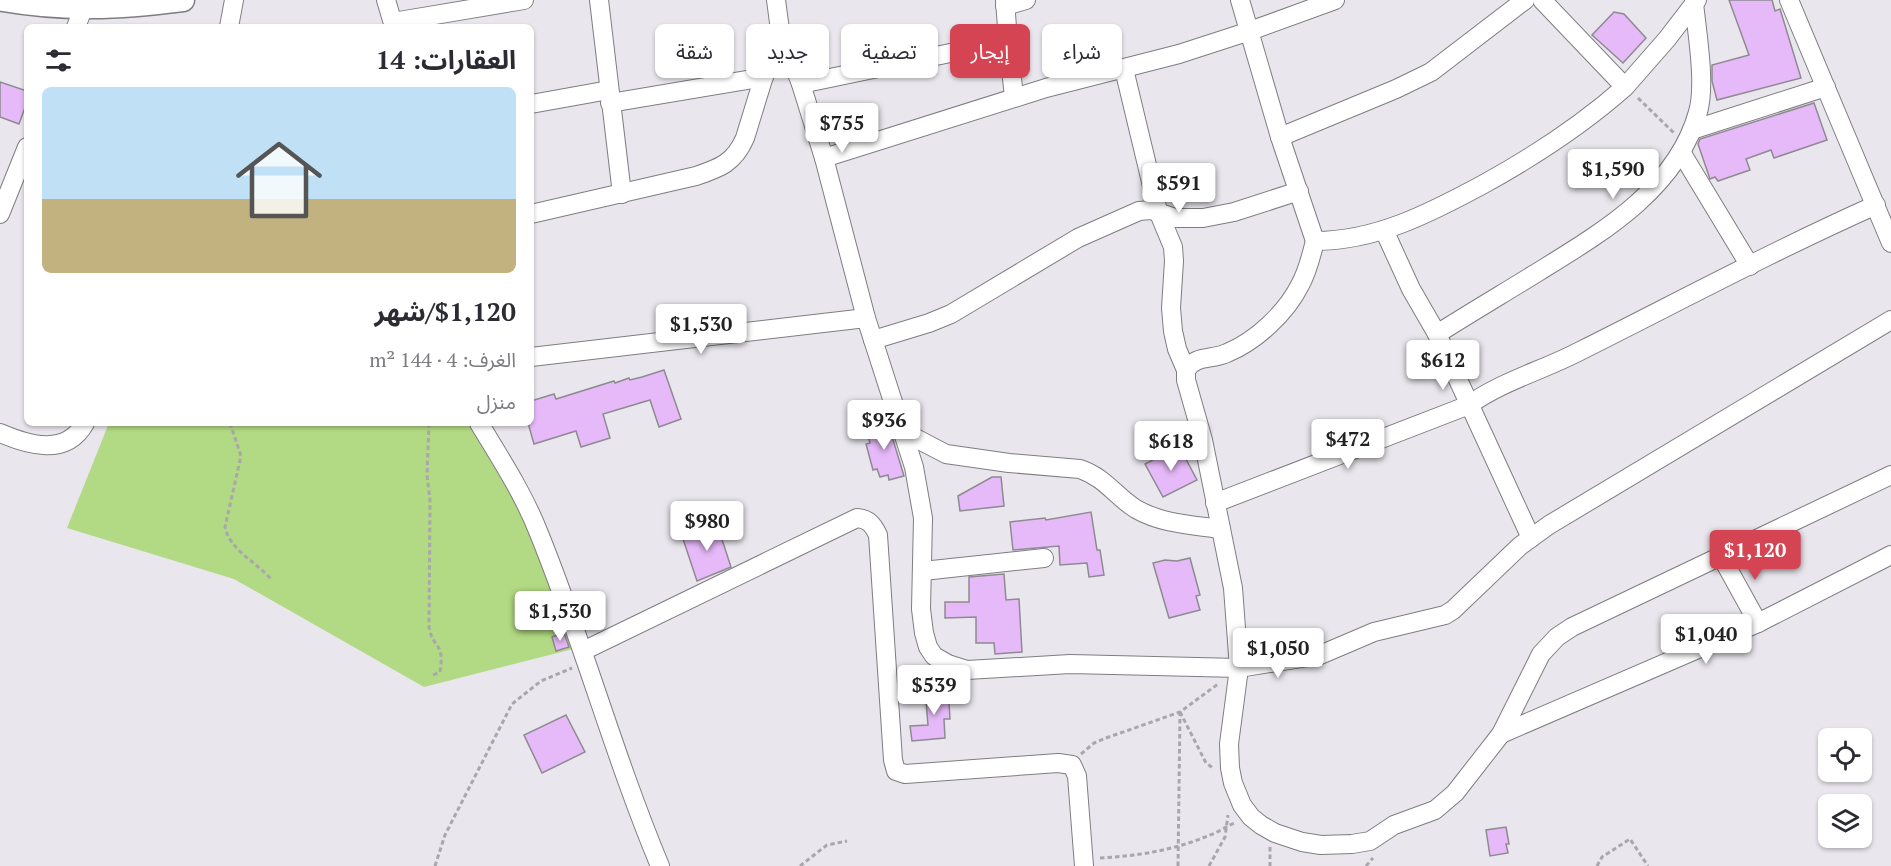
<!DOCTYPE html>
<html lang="ar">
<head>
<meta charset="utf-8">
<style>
  body { margin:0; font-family:"PT Serif","Noto Sans Arabic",serif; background:#f7f7f7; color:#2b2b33; direction:rtl; height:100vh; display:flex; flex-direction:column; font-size:22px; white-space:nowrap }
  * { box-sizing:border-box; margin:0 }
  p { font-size:20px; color:#7c7c81 }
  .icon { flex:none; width:33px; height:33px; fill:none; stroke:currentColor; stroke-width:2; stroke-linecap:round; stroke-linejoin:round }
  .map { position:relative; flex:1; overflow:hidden; direction:ltr }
  .sheet { position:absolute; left:24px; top:24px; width:510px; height:402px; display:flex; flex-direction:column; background:#fff; border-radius:9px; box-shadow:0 2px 4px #0004; direction:rtl }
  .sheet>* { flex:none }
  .top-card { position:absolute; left:552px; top:24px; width:570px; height:54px; direction:rtl; display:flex; gap:12px }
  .buttons { position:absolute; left:1818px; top:728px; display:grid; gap:12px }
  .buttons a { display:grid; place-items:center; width:54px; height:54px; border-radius:9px; background:#fff; box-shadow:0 2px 4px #0004; font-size:30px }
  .price { position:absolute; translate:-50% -51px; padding:0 14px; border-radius:6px; background:#fff; color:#222; font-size:20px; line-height:39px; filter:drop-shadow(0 2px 3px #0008) }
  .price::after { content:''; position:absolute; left:50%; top:36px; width:18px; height:14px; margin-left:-9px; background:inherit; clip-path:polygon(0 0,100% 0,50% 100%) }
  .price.active { background:#d44453; color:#fff }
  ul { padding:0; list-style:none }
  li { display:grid; align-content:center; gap:12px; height:318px; padding:0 18px }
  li+li { border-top:2px solid #e1e1e2 }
  li span { display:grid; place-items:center; height:186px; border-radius:9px; color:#555 }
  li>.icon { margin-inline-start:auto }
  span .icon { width:108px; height:108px; fill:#fffc; stroke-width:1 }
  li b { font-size:26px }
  h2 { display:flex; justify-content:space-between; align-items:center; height:72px; padding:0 18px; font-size:26px }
  .chip { padding:0 21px; border-radius:9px; background:#fff; box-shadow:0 2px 4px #0004; font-size:21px; line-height:54px }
  .chip.active { background:#d44453; color:#fff }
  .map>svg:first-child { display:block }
</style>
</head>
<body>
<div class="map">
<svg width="1891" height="866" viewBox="0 0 1891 866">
  <rect width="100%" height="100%" fill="#e9e7ed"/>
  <path fill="#b2d983" d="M109 423H472L534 530 573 649 424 687 234 579 67 528Z"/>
  <g fill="#e6b9f8" stroke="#8e8b90" stroke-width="1.5">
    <path d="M1729 0H1772L1775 11 1780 9 1801 78 1717 100 1712 81V65L1749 55Z"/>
    <path d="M1614 12 1624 14 1646 38 1623 63 1592 35Z"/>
    <path d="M0 82 27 91V102L19 124 0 117Z"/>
    <path d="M1814 103 1827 140 1774 158 1771 150 1746 159 1750 170 1718 181 1715 177 1710 179 1698 144 1700 139Z"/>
    <path d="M664 370 681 419 659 427 650 400 603 414 610 438 581 447 576 431 534 444 528 423H531V401L554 394 556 399 614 381 615 383 629 378 630 380 642 377Z"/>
    <path d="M887 420 904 476 889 480 888 475 880 477 877 469 873 470 866 444 870 443 867 432 873 431 871 424Z"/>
    <path d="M1179 446 1197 480 1163 497 1145 464Z"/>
    <path d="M992 477H1001L1004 506 960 511 958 496Z"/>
    <path d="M1091 512 1097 550H1100L1104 575 1089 577 1087 563 1060 565 1059 546 1013 550 1010 522 1045 518 1046 520Z"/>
    <path d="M717 524 731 567 697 581 682 536Z"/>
    <path d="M1190 558 1200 595 1196 596 1200 610 1169 618 1153 563 1165 560 1177 561Z"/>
    <path d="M1004 574 1006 600 1019 599 1022 652 995 654 994 643H976V617L945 618V602H969V577Z"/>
    <path d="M564 633 569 647 556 651 552 637Z"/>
    <path d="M948 688 950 719H944L945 738 912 741 910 726 928 725 925 689Z"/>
    <path d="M566 715 585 752 542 773 524 735Z"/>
    <path d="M1506 827 1509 844H1506L1508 853 1490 856 1486 830Z"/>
  </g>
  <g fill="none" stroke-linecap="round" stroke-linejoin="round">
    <defs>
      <g id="minor">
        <path d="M386 0 394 27"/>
        <path d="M599 0 622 194"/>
        <path d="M776 0 780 30 801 84 824 158 866 318 914 467 923 518 921 609 924 633 928 647 934 656 948 664 967 670 1070 664 1239 668 1320 655 1374 632 1445 615 1453 610 1520 546 1549 525 1891 320"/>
        <path d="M1240 0 1280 137 1315 241C1376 241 1430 213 1482 185 1533 157 1582 125 1625 87L1542 0"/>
        <path d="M1789 0 1891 243"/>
        <path d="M1005 6 1026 0"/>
        <path d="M393 22 524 0"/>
        <path d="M76 27 83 9"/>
        <path d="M229 27 234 0"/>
        <path d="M1008 41 1014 97"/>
        <path d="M1124 69 1158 211 1173 247 1174 261 1171 308 1173 331 1177 349 1186 370"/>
        <path d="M801 84 1008 41 1005 0"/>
        <path d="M1625 87 1667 39 1697 0"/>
        <path d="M610 103 764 77"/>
        <path d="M531 104 609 90"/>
        <path d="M1692 130 1826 87"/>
        <path d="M1280 137 1396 89 1431 72 1525 0"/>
        <path d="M1681 152 1750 266"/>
        <path d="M824 158 1046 88 1179 54 1250 31 1335 0"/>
        <path d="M0 214 27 147"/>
        <path d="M531 214 696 176C720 168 734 163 745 138L775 40 780 30"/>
        <path d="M1384 230 1411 289 1437 334 1531 538"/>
        <path d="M1315 241C1311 256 1308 271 1300 285 1286 313 1256 341 1227 353 1212 360 1195 355 1186 370V380L1203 440 1233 588 1239 668 1229 744 1230 768 1233 783 1242 805 1251 817 1261 825 1275 833 1302 842 1321 845 1352 844 1370 841 1394 825 1435 810 1455 793 1501 734 1541 654 1557 637 1572 627 1891 475"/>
        <path d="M1437 334C1470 313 1504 293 1538 272 1601 233 1677 189 1698 112 1706 84 1697 33 1694 3"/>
        <path d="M873 340 929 323 951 314 1078 238 1139 211 1151 210 1175 218H1203L1234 212 1299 191"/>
        <path d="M531 357 866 318"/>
        <path d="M479 423C500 458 523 493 538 531 583 641 614 756 660 866"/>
        <path d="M902 431 946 454 1009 463 1080 469C1106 478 1115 496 1136 509 1162 524 1193 525 1221 529"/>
        <path d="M0 433C28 445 66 457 85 423"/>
        <path d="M1215 503 1469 405C1502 381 1544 370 1580 351 1678 302 1775 250 1876 205"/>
        <path d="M1721 556 1758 623"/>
        <path d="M923 571 1044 558"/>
        <path d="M583 651 857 518C869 519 873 525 878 535L893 760 896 771 905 774 1058 763 1072 765 1077 776 1084 866"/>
        <path d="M1501 734 1758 623 1891 555"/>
      </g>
      <path id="major" d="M3 0C66 11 119 8 183 0"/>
    </defs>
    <use href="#minor" stroke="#7f7d82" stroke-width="20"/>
    <use href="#major" stroke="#7f7d82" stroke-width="25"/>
    <g stroke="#a9a7ac" stroke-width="3" stroke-dasharray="4.5 3" stroke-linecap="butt">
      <path d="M1638 98 1674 133"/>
      <path d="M230 423 241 456 225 527C229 549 257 563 271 579"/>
      <path d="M429 423 427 475 430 500 429 627C433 650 445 641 440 672L431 676"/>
      <path d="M1180 712 1206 763 1213 768"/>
      <path d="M1081 754 1094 743 1106 738 1180 712 1218 684"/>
      <path d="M1270 847V866"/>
      <path d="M1100 858C1138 856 1175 850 1210 835 1219 832 1226 826 1235 823"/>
      <path d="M435 866 445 835 512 704 541 681 572 668"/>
      <path d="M800 866 827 845 847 841"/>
      <path d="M1178 866 1180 713"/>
      <path d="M1209 866 1225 837 1228 815"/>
      <path d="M1366 866 1373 858"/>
      <path d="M1597 866 1602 857 1630 839 1648 866"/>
    </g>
    <use href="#minor" stroke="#fff" stroke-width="18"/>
    <use href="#major" stroke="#fff" stroke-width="22"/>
  </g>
</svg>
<div class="buttons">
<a><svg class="icon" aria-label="locate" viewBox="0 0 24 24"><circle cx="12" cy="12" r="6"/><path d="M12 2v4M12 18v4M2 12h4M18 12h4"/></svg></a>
<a><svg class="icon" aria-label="layers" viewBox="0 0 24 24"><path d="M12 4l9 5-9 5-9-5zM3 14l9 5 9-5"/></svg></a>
</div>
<b class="price" style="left:842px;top:154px">$755</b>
<b class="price" style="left:1613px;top:200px">$1,590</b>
<b class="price" style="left:1179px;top:214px">$591</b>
<b class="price" style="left:701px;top:355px">$1,530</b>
<b class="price" style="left:1443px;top:391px">$612</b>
<b class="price" style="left:884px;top:451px">$936</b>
<b class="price" style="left:1348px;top:470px">$472</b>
<b class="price" style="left:1171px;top:472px">$618</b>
<b class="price" style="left:707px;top:552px">$980</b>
<b class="price active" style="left:1755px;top:581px">$1,120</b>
<b class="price" style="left:560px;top:642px">$1,530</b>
<b class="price" style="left:1706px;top:665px">$1,040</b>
<b class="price" style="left:1278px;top:679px">$1,050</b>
<b class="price" style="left:934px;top:716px">$539</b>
<div class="top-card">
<a class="chip">شراء</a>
<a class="chip active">إيجار</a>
<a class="chip">تصفية</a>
<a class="chip">جديد</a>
<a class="chip">شقة</a>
</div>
<section class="sheet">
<h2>العقارات: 14<svg class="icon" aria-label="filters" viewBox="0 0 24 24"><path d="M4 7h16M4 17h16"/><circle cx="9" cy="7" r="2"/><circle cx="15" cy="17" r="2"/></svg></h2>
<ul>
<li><span style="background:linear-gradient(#bfe0f5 60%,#c2b280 0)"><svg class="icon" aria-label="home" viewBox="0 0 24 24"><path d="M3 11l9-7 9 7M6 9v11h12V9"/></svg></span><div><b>$1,120/شهر</b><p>الغرف: 4 · 144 m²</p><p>منزل</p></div></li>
</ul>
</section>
</div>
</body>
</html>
